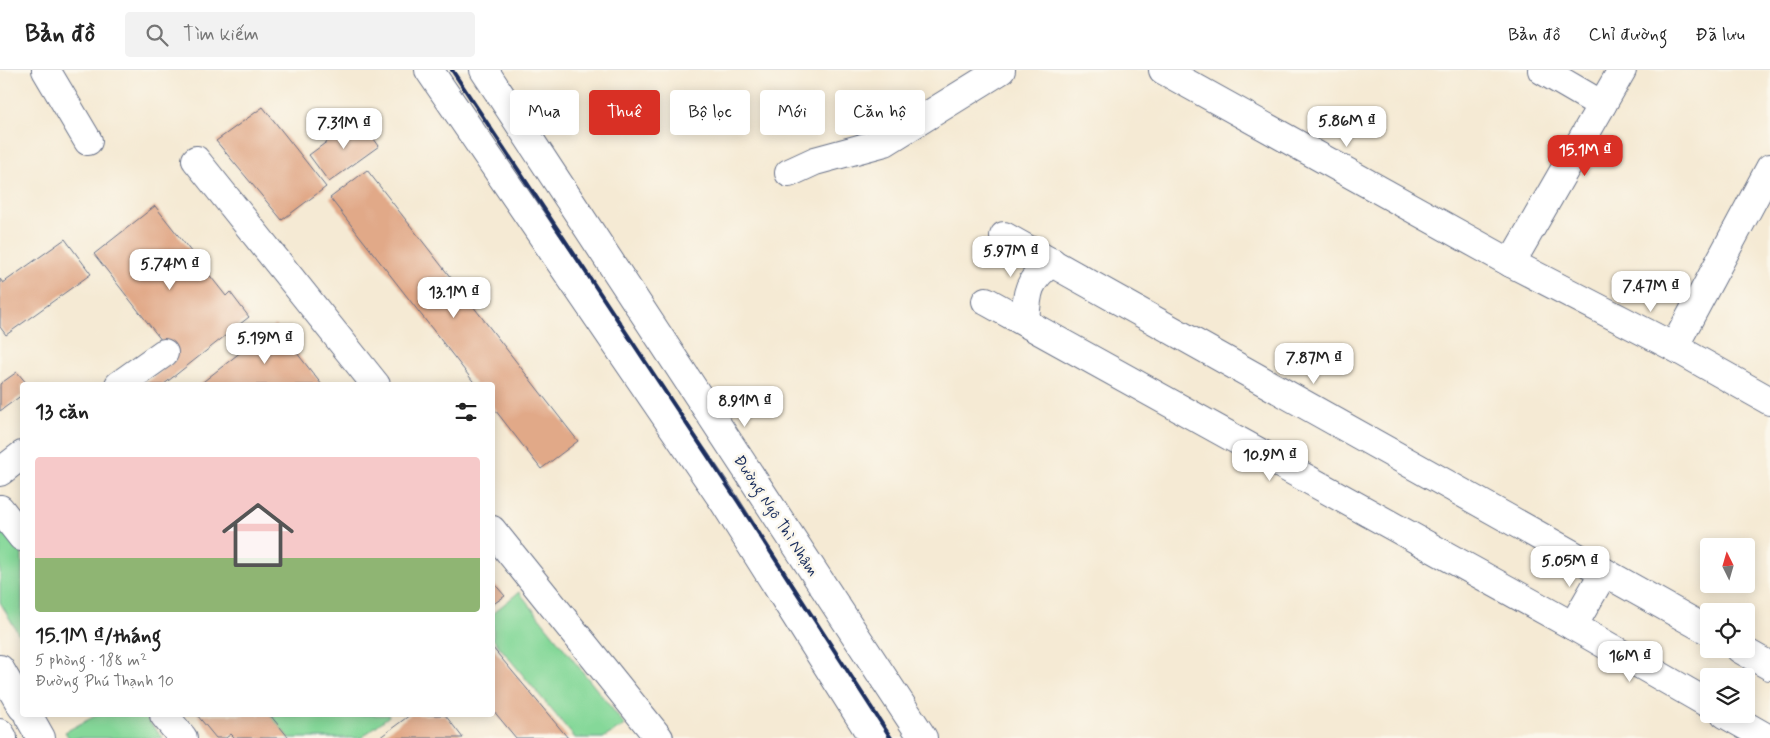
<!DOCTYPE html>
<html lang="vi">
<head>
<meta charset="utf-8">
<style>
  body { margin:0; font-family:Mynerve,sans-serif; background:#f2f2f2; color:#222; height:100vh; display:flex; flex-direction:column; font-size:19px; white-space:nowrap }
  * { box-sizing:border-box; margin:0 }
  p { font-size:16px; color:#767676 }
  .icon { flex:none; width:28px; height:28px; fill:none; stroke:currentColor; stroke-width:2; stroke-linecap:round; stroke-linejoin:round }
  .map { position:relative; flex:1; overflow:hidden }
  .side { position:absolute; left:20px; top:312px; width:475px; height:335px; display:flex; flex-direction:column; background:#fff; border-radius:5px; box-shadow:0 2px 12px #0003 }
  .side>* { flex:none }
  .hud { position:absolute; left:510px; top:20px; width:475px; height:45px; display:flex; gap:10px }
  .needle { width:32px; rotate:355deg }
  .fabs { position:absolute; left:1700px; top:468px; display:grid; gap:10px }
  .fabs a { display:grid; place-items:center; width:55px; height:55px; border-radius:5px; background:#fff; box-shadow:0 2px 12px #0003; font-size:25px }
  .price { position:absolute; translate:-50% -42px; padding:0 11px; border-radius:10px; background:#fff; color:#222; font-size:16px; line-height:32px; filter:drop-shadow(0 1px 2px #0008) }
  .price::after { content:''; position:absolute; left:50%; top:30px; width:15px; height:11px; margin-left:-8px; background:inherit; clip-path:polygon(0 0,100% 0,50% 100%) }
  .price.selected { background:#d93025; color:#fff }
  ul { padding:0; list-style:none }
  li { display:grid; align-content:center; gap:10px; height:265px; padding:0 15px }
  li+li { border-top:1px solid #e0e0e0 }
  li span { display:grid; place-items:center; height:155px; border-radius:5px; color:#555 }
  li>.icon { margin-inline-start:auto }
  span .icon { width:90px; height:90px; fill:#fffc; stroke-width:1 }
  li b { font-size:21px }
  h2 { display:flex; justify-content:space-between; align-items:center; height:60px; padding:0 15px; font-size:21px }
  .chip { padding:0 18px; border-radius:5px; background:#fff; box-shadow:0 2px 12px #0003; font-size:18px; line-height:45px }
  .chip.selected { background:#d93025; color:#fff }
  header { display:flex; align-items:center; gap:30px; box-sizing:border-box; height:70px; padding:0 25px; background:#fff; border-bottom:1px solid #e0e0e0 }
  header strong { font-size:24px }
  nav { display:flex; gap:28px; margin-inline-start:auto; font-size:18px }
  .search { width:350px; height:45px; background:#f2f2f2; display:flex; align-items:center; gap:12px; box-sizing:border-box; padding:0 18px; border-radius:5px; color:#767676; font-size:19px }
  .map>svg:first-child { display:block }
</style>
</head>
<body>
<header>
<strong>Bản đồ</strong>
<div class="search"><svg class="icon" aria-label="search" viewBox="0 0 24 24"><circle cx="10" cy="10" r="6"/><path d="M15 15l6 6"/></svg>Tìm kiếm</div>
<nav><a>Bản đồ</a><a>Chỉ đường</a><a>Đã lưu</a></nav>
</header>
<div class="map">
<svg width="1770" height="668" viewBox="0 0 1770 668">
  <rect width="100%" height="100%" fill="#fbf7ec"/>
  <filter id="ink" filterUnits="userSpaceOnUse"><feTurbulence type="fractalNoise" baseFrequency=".02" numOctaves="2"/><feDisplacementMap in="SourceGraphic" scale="10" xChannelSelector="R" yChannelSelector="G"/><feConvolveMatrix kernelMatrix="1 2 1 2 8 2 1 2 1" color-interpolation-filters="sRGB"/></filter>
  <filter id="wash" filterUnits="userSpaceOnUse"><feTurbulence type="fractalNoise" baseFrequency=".0096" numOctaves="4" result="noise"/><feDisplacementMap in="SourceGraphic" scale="20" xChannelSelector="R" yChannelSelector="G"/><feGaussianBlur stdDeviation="1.12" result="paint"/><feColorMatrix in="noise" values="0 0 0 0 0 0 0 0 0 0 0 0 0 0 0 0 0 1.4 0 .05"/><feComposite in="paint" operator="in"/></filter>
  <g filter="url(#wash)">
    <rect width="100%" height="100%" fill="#f5ead4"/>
    <g fill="#85d899" stroke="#50847c">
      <path d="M0 453 22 482V570L0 532Z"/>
      <path d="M519 522 625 655 603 668H575L493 569V543Z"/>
      <path d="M97 645H143L163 668H69L65 662Z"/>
      <path d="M270 645H389V646L361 668H289Z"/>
    </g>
    <g id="blocks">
      <g fill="#e1a988">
        <path d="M263 37 326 117 282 150 216 71Z"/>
        <path d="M359 48 379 76 329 112 309 85Z"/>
        <path d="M367 100 578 371 541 399 492 336V315H476L330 128Z"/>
        <path d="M155 136 226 226 230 222 249 247 163 315H144L176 289 94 184Z"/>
        <path d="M65 169 91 204 6 265 0 257V209L3 213Z"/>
        <path d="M275 255 322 315H199Z"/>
        <path d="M17 302 28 315H22V325L0 341V314Z"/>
        <path d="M492 511 505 526 492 535Z"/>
        <path d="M492 577 568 668H516L492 639Z"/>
        <path d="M197 645H270L289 668H235L231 664 226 668H216Z"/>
        <path d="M410 645H445L463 668H379Z"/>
      </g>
    </g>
  </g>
  <g filter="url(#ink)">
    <use href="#blocks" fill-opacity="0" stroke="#677087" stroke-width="1"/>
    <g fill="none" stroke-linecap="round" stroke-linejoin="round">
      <defs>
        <g id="minor">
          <path d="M46 0 88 71"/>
          <path d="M429 0 722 429 873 668"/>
          <path d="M484 0 923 668"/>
          <path d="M1163 0 1511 193 1674 277 1770 331"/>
          <path d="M1542 0 1602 35"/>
          <path d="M196 90 376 315"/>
          <path d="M789 103 815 91 885 72 1001 0"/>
          <path d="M1004 166 1709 561"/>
          <path d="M1511 193 1622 0"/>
          <path d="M986 231 1573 556 1709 634"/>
          <path d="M1025 252C1027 222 1027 211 1052 192"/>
          <path d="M1674 277 1770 98"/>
          <path d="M119 315 164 283"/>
          <path d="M0 402 22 385"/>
          <path d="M0 439 22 467"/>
          <path d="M492 460 659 668"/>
          <path d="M1573 556 1604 502"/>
          <path d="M1740 579 1770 596"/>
          <path d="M0 599 22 637"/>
          <path d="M1725 644 1767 668"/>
          <path d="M28 645 41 668"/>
          <path d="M164 645 183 668"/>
          <path d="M0 663 3 668"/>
        </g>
      </defs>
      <use href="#minor" stroke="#677087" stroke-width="30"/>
      <use href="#minor" stroke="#fff" stroke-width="28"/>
      <path stroke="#1b2f5e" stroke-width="4" d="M452 0 739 433 891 668"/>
    </g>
  </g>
  <g text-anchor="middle" stroke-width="5" stroke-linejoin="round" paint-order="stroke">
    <g font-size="16" fill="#1b2f5e" stroke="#fbf7ec">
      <text transform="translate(777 445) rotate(57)" y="6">Đường Ngô Thì Nhậm</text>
    </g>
  </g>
</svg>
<div class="fabs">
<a><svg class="needle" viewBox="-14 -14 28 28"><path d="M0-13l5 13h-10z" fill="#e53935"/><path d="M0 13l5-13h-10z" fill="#767676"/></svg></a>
<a><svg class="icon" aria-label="locate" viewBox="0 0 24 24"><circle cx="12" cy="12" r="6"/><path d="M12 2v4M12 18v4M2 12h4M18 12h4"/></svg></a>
<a><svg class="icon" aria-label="layers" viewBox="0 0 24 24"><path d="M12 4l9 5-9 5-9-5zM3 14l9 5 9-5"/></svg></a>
</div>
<b class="price" style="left:1347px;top:78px">5.86M ₫</b>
<b class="price" style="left:344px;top:80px">7.31M ₫</b>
<b class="price selected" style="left:1585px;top:107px">15.1M ₫</b>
<b class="price" style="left:1011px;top:208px">5.97M ₫</b>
<b class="price" style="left:170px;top:221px">5.74M ₫</b>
<b class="price" style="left:1651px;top:243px">7.47M ₫</b>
<b class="price" style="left:454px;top:249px">13.1M ₫</b>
<b class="price" style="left:265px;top:295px">5.19M ₫</b>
<b class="price" style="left:1314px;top:315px">7.87M ₫</b>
<b class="price" style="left:745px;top:358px">8.91M ₫</b>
<b class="price" style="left:1270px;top:412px">10.9M ₫</b>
<b class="price" style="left:1570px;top:518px">5.05M ₫</b>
<b class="price" style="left:1630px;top:613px">16M ₫</b>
<div class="hud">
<a class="chip">Mua</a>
<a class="chip selected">Thuê</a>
<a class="chip">Bộ lọc</a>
<a class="chip">Mới</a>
<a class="chip">Căn hộ</a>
</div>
<section class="side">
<h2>13 căn<svg class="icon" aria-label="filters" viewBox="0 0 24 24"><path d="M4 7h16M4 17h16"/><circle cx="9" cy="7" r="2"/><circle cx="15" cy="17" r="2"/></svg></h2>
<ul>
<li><span style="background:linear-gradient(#f6c9c9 65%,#8fb573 0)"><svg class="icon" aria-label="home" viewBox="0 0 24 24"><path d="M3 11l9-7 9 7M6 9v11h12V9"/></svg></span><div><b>15.1M ₫/tháng</b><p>5 phòng · 188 m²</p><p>Đường Phú Thạnh 10</p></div></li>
</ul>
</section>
</div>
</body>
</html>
